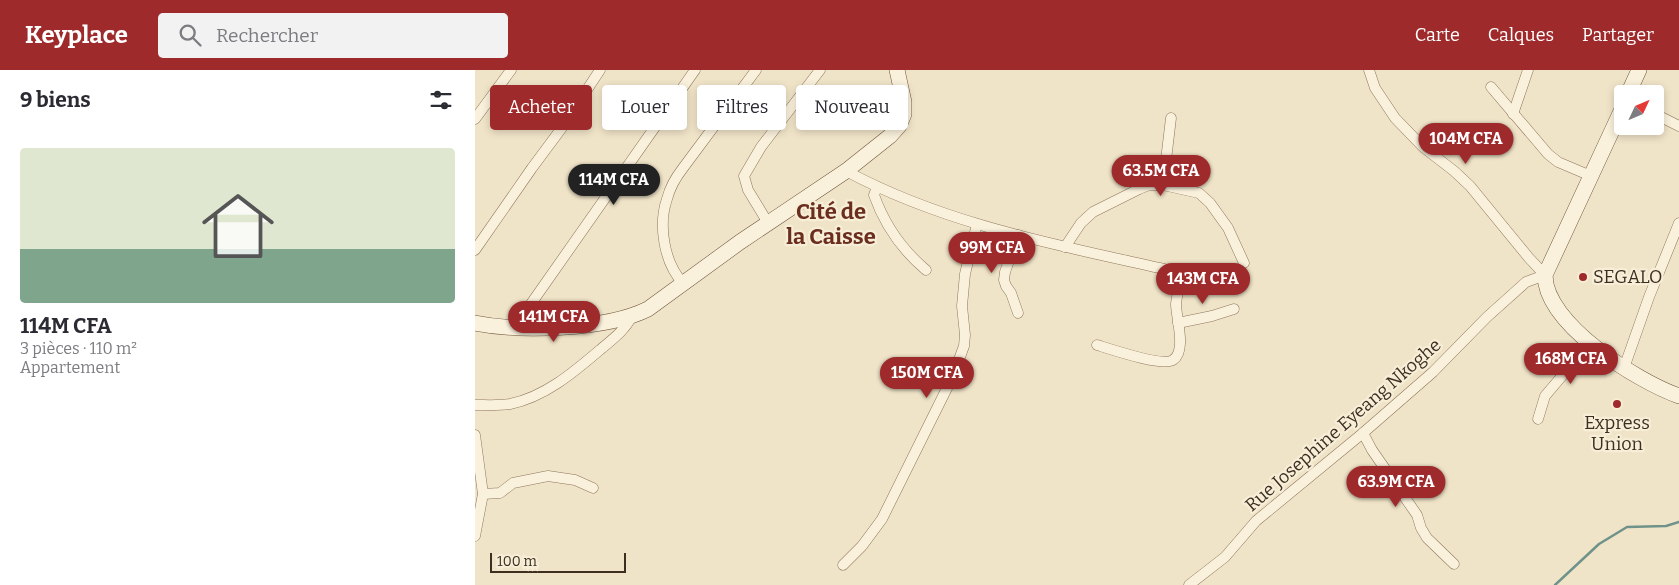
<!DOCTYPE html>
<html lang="fr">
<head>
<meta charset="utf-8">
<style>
  body { margin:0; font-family:Bitter,serif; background:#f2f2f3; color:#2b2b33; height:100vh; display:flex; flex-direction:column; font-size:19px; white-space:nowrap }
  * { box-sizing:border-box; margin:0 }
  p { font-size:16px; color:#7c7c81 }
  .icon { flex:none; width:28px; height:28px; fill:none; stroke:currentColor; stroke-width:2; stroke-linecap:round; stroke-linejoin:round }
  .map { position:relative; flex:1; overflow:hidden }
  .panel { display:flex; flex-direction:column; background:#fff; width:475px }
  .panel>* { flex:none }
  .guide { position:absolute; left:15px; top:15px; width:475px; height:45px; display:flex; gap:10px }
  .needle { width:32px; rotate:46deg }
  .tools { position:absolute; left:1139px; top:15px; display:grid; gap:10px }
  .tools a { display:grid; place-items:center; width:50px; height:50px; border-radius:5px; background:#fff; box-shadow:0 2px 8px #0003; font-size:25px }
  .scale { position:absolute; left:15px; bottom:12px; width:136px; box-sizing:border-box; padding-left:5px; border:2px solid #3d2e20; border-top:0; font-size:14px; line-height:18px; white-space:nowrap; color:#3d2e20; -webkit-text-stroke:4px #f7eed8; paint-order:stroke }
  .price { position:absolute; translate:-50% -42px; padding:0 11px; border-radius:18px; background:#9e2a2b; color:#fff; font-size:16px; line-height:32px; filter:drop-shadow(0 1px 2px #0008) }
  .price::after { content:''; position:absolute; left:50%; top:30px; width:15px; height:11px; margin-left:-8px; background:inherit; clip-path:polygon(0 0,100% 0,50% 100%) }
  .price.active { background:#222; color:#fff }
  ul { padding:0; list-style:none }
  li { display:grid; align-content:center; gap:10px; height:265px; padding:0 20px }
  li+li { border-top:1px solid #e1e1e2 }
  li span { display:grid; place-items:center; height:155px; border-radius:5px; color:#555 }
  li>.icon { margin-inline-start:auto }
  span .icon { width:90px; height:90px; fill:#fffc; stroke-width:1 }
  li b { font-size:21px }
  h2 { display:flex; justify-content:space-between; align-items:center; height:60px; padding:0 20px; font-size:21px }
  .chip { padding:0 18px; border-radius:5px; background:#fff; box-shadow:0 2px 8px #0003; font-size:18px; line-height:45px }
  .chip.active { background:#9e2a2b; color:#fff }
  header { display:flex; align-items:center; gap:30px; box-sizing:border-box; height:70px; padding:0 25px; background:#9e2a2b; color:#fff }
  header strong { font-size:24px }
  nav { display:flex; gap:28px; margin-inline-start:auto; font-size:18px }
  .search { width:350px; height:45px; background:#f2f2f3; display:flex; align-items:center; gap:12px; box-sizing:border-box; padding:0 18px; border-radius:5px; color:#7c7c81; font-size:19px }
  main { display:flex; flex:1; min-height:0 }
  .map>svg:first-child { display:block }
</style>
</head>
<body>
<header>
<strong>Keyplace</strong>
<div class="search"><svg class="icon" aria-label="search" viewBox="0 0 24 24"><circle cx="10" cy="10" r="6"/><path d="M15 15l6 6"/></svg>Rechercher</div>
<nav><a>Carte</a><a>Calques</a><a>Partager</a></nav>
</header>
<main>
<section class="panel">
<h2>9 biens<svg class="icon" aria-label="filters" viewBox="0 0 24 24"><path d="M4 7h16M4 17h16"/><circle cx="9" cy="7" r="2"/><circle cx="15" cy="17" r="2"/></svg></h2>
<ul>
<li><span style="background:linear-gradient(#dfe7d0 65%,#7fa58c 0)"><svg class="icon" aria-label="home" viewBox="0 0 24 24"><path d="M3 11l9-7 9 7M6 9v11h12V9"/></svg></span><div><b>114M CFA</b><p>3 pièces · 110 m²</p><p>Appartement</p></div></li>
</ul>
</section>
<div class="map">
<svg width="1204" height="515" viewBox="0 0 1204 515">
  <rect width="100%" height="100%" fill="#f0e4c8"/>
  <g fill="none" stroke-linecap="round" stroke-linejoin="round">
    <path stroke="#6f938a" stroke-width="2.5" d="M1080 515 1124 474 1152 457 1191 456 1204 452"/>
    <defs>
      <g id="street">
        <path d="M1016 17 1073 84 1083 92 1116 106"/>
        <path d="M1038 44 1053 0"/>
        <path d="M1180 44 1204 56"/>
        <path d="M0 49 36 0"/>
        <path d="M371 101C475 157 593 177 707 203 705 213 702 224 701 234 701 248 712 281 698 290 688 297 635 279 622 275"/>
        <path d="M688 115 696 48"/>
        <path d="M402 117 399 125C410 156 426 179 451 200"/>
        <path d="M293 153 273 120 269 106 286 77 345 0"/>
        <path d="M590 177 606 153 618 142 664 119 674 115H688L724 123 735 133 753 158 769 193"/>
        <path d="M0 180 57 98 86 59 125 0"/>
        <path d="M208 213C189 193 183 155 192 129 195 117 201 107 208 98L281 0"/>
        <path d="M543 243 536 223 531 216 529 210 530 202 543 165"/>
        <path d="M703 253 737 246 759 239"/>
        <path d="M39 258 220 0"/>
        <path d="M1149 298 1174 227 1204 153"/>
        <path d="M0 335C11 335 23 336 35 334 70 327 99 302 126 279 138 269 150 260 157 246"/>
        <path d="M1063 349 1070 326 1115 273"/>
        <path d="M888 363 897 380 942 445 946 458 952 468 979 494"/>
        <path d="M0 365 8 424 0 466"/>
        <path d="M8 424 25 423 38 413 73 406 100 410 118 418"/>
        <path d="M368 495 387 476 407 449 478 306 489 276 490 265 487 236 490 204 502 154"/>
        <path d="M714 515 750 487 781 451 888 363 958 302 1012 247 1051 212 1070 205 1054 188 995 116 979 101 948 77 920 48 900 18 894 0"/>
      </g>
      <g id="secondary">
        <path d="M1153 24 1164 0"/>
        <path d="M1148 37 1070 205C1070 254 1162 311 1204 326"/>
        <path d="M0 253C45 262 131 260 173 239L265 172 371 101 415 66 424 56 429 44V32L422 0"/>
      </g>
    </defs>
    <use href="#street" stroke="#8d765c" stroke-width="11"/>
    <use href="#secondary" stroke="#6f573f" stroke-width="16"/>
    <use href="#street" stroke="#faf1dc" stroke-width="10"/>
    <use href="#secondary" stroke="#faf1dc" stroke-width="15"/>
  </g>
  <g fill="#9e2a2b" stroke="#f7eed8" stroke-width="2">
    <circle cx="1108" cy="207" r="5"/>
    <circle cx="1142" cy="334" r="5"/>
  </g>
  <g text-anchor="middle" stroke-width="4.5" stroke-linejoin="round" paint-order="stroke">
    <g font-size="18" fill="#3d2e20" stroke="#f7eed8" text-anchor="start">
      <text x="1118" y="213">SEGALO</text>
      <text x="1142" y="359" text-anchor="middle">Express<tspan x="1142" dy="21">Union</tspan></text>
    </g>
    <g font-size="18" fill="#3d2e20" stroke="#f7eed8">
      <text transform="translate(868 355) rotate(-41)" y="6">Rue Josephine Eyeang Nkoghe</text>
    </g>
    <g font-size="22" font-weight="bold" fill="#6b2e1e" stroke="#f7eed8">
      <text x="356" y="149">Cité de<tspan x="356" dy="25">la Caisse</tspan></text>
    </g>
  </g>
</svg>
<div class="tools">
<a><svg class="needle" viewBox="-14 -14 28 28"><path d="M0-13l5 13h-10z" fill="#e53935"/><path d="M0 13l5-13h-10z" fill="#7c7c81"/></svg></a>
</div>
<div class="scale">100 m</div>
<b class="price" style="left:991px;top:95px">104M CFA</b>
<b class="price" style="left:686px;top:127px">63.5M CFA</b>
<b class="price active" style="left:139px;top:136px">114M CFA</b>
<b class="price" style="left:517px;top:204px">99M CFA</b>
<b class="price" style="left:728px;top:235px">143M CFA</b>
<b class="price" style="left:79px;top:273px">141M CFA</b>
<b class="price" style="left:1096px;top:315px">168M CFA</b>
<b class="price" style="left:452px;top:329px">150M CFA</b>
<b class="price" style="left:921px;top:438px">63.9M CFA</b>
<div class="guide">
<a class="chip active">Acheter</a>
<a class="chip">Louer</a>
<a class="chip">Filtres</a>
<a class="chip">Nouveau</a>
</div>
</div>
</main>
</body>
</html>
